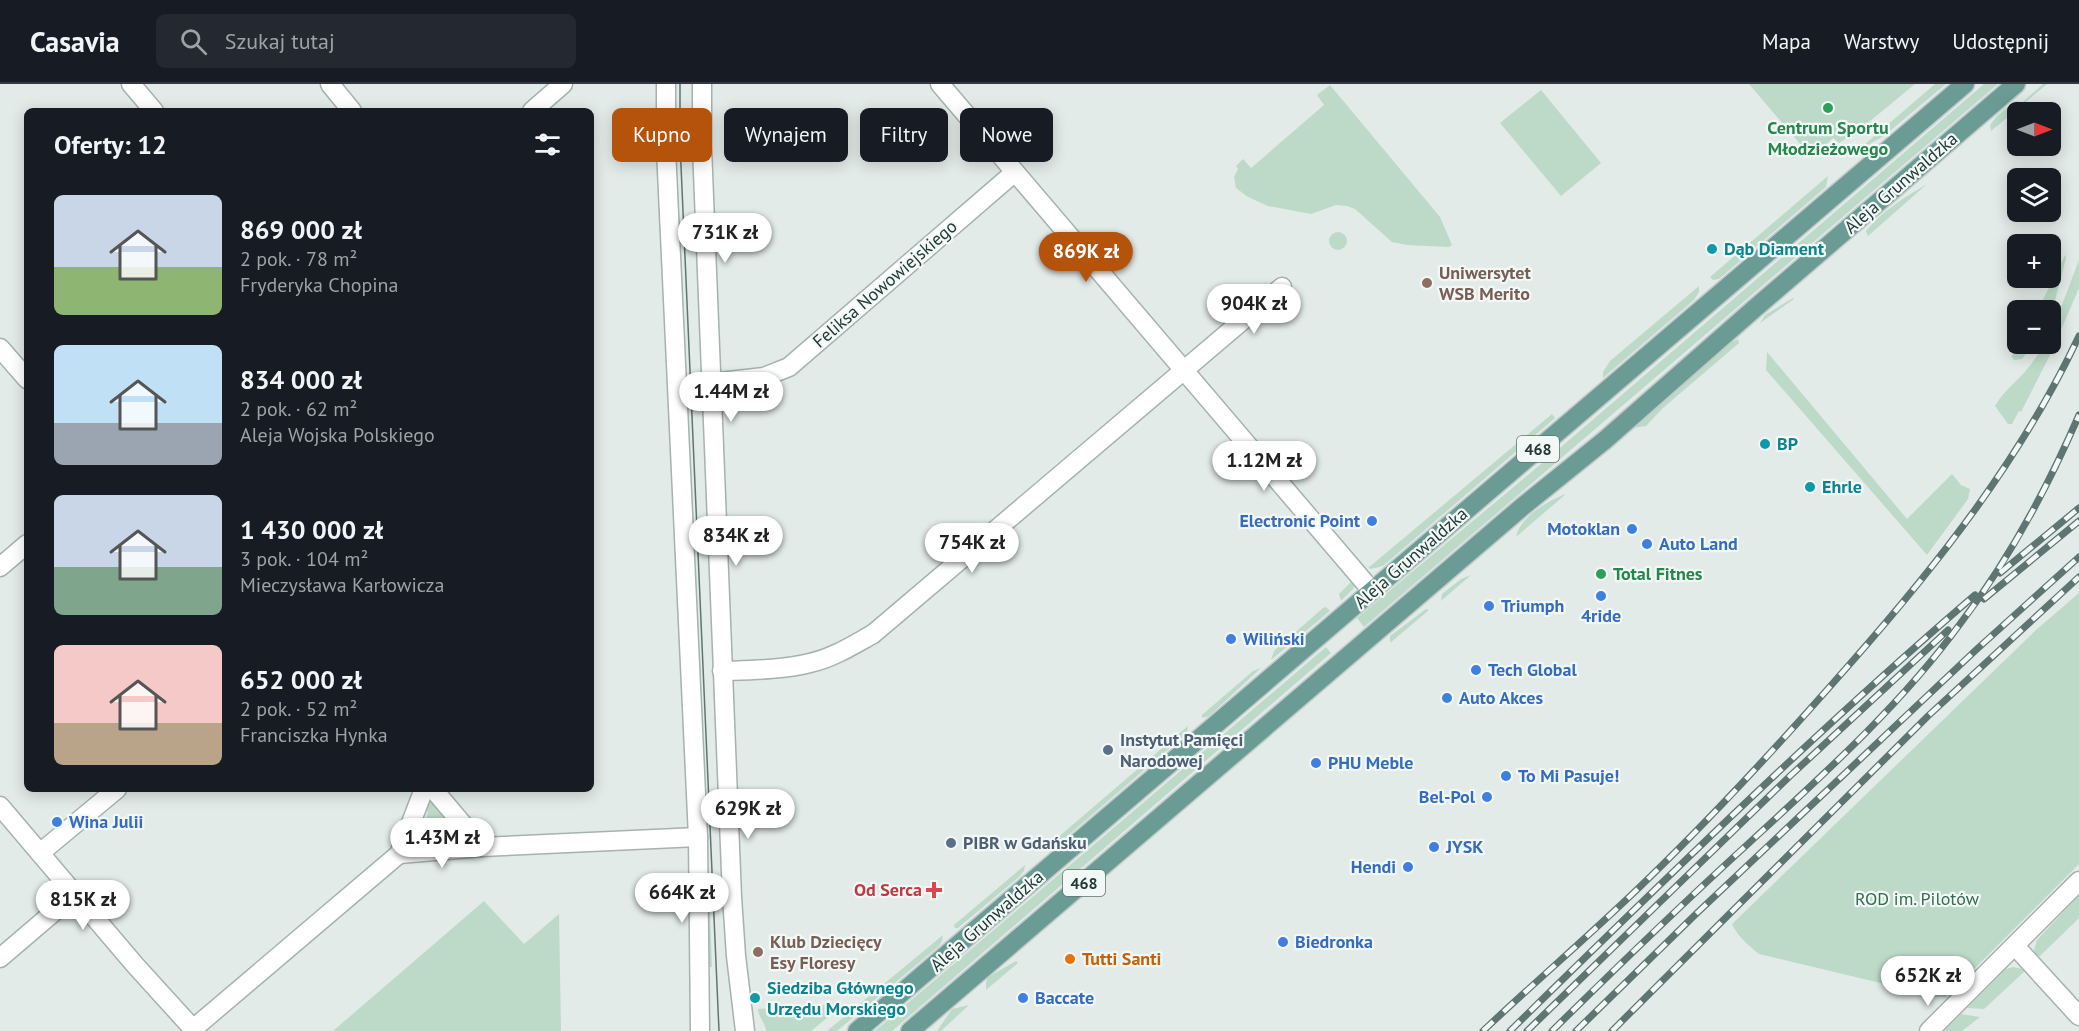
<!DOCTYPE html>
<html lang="pl">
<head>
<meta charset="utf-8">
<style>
  body { margin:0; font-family:"PT Sans",sans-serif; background:#242831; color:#f1f3f6; height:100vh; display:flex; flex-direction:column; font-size:22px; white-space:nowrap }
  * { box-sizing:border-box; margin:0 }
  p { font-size:20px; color:#9ea1a6 }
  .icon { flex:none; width:33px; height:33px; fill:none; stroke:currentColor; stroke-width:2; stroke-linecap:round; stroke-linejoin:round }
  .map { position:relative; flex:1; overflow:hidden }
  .drawer { position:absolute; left:24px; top:24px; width:570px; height:684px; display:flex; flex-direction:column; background:#171b24; border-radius:9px; box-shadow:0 3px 15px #0003 }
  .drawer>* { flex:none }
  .hud { position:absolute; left:612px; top:24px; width:570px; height:54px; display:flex; gap:12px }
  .needle { width:39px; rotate:90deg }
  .fabs { position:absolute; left:2007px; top:18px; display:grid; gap:12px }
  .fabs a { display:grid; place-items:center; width:54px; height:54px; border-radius:9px; background:#171b24; box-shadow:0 3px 15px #0003; font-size:30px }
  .price { position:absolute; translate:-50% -51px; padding:0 14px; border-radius:21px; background:#fff; color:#222; font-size:20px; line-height:39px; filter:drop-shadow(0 2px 3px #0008) }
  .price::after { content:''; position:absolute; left:50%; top:36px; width:18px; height:14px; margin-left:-9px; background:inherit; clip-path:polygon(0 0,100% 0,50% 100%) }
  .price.current { background:#b45309; color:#fff }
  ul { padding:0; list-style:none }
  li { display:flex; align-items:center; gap:18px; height:150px; padding:0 30px }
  li span { display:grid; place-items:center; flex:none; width:168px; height:120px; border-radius:9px; color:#555 }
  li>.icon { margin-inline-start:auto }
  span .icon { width:72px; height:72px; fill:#fffc; stroke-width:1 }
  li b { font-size:26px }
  h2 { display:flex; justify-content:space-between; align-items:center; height:72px; padding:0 30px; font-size:26px }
  .pill { padding:0 21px; border-radius:9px; background:#171b24; box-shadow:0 3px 15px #0003; font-size:21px; line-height:54px }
  .pill.current { background:#b45309; color:#fff }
  header { display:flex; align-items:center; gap:36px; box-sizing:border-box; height:84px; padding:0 30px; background:#171b24; border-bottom:2px solid #363941 }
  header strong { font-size:28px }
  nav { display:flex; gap:33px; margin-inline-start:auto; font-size:21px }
  .search { width:420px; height:54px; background:#242831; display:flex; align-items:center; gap:15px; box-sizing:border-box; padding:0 21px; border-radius:9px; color:#9ea1a6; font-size:22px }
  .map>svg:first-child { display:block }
</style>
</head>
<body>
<header>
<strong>Casavia</strong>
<div class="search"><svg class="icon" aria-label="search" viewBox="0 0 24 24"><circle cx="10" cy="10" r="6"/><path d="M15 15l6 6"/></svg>Szukaj tutaj</div>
<nav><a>Mapa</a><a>Warstwy</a><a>Udostępnij</a></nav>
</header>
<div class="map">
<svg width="2079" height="947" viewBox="0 0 2079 947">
  <rect width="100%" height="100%" fill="#e2ebe8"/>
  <g fill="#bddac8">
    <path d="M1749 0H1915L1858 47 1839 59 1833 54 1812 74Z"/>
    <path d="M1935 0H1946L1884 52 1857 67Z"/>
    <path d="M1984 0H1998L1364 543 1357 534 1554 369Z"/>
    <path d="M2043 0H2047L1991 47 1990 41 1997 32 2015 17 2023 18Z"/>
    <path d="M1330 1 1440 133 1452 161 1449 163 1407 161 1392 158 1355 125 1347 122 1336 121 1311 130 1268 122 1248 113 1236 104 1234 93 1238 85 1236 82 1243 75 1251 84 1324 21 1317 11Z"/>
    <path d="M1541 6 1601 79 1561 112 1500 39Z"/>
    <path d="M1828 92 1826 103 1719 195 1713 196 1710 193Z"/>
    <path d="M1927 100 1868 152 1866 147C1882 127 1905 113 1927 100Z"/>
    <circle cx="1338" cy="157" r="9"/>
    <path d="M2065 171 2066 174 2051 232 2050 226H2038Z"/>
    <path d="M2079 176V204L2052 267 2021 328 2019 327 2012 340H2008L1995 322C2001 312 2006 307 2014 299 2026 288 2036 274 2045 260H2050L2051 250Z"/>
    <path d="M1699 202V208L1694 216 1603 294V288L1610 277Z"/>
    <path d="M1793 214 1794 215 1760 239 1765 231Z"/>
    <path d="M1738 255 1739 259 1663 324 1646 342 1633 344 1731 259Z"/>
    <path d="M2022 260H2033L2022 275 2014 276 2011 272 2020 265Z"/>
    <path d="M1767 268 1907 435 1952 390 1961 401 1970 405 1968 415 1927 471 1766 286Z"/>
    <path d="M1552 330 1555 334 1383 482 1371 485 1368 484Z"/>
    <path d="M1566 410 1516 453C1520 433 1547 417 1566 410Z"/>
    <path d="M1471 491 1441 517 1442 510 1461 495Z"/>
    <path d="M1353 496 1355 500 1353 505 1341 517 1339 510Z"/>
    <path d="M2079 509V780L1946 913H1939L1759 870C1748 861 1738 853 1732 840L2037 545Z"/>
    <path d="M1326 523 1330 527 1271 576 1274 567 1323 524Z"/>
    <path d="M1426 525 1429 526 1390 559V552Z"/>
    <path d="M1326 563 1331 569 892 947H875Z"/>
    <path d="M1261 584 1209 632 1202 634V631L1253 587Z"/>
    <path d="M1188 642 1187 649 1050 767H1042Z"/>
    <path d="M429 713 469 756 427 758 425 764 414 762 413 759 416 750 421 749 428 729 425 724Z"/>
    <path d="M1025 781 1024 787 1019 793 958 844H955L954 841Z"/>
    <path d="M2079 811V834L2040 872H2036L2034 866 2037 856Z"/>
    <path d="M484 817 524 860 559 830 561 947H333Z"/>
    <path d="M708 829H710L712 883H707Z"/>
    <path d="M943 851 942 857 939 862 837 947H827Z"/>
    <path d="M1016 877 1018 879 986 906V898L988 893Z"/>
    <path d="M2013 883 2023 885 2025 887 1984 925 1967 924 2006 885Z"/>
    <path d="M844 920 811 947H766C766 940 758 932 758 925Z"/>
    <path d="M969 921 941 947H937L952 925Z"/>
    <path d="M1961 930 1980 933 1962 947H1944Z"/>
  </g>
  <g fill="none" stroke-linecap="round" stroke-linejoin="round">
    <defs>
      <g id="minor">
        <path d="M131 0 154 27"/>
        <path d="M330 0 352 27"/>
        <path d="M666 0V65L698 753 700 947"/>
        <path d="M702 0V63L732 813 736 872 745 947"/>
        <path d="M940 0 1372 507"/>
        <path d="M532 27 563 0"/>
        <path d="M0 264 27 295"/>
        <path d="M711 299 764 293 789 283 1015 88"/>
        <path d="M0 483 27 460"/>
        <path d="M722 587C751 586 782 586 810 579 833 574 853 561 873 550L1282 203"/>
        <path d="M433 705 482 763"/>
        <path d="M0 722 135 881 195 947"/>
        <path d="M40 769 117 705"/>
        <path d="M399 770 482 763 698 753"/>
        <path d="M2015 862 2079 932"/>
        <path d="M0 874 75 810"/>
        <path d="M193 945 399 770 424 705"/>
        <path d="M1929 947 2079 797"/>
      </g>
      <g id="major">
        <path d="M857 947 1965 0"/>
        <path d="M910 947 1522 423 1605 356 1754 225 2016 0"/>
      </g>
    </defs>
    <use href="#minor" stroke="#a5b2af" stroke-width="21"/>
    <use href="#major" stroke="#c2c8c7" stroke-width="21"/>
    <use href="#minor" stroke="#fff" stroke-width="18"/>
    <use href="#major" stroke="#6b9b95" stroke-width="18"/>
    <path stroke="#5f7572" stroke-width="1.5" d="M680 0V59L719 947"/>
    <defs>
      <g id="rail">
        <path d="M2000 489 2079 424"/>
        <path d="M1984 515 2079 437"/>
        <path d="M1483 947C1538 895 1596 846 1650 793 1720 725 1785 654 1849 581 1938 480 2021 375 2079 252"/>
        <path d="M1510 947C1662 798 1814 649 1975 511"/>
        <path d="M1527 947 1790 692 1948 546"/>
        <path d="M1552 947C1617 883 1682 820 1749 759 1824 690 1900 622 1960 540 2009 476 2047 405 2079 331"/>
        <path d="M1576 947 1697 829 1977 565 2079 473"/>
        <path d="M1612 947 1928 632 2079 493"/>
      </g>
    </defs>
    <use href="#rail" stroke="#5f7572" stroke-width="7"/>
    <use href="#rail" stroke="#f2f8f6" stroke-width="4.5" stroke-dasharray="14" stroke-linecap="butt"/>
  </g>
  <g fill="#2e9e5b" stroke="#f2f8f6" stroke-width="2">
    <circle cx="1828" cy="24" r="6"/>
    <circle cx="1601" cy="490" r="6"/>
  </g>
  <g fill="#0f9aa8" stroke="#f2f8f6" stroke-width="2">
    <circle cx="1712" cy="165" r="6"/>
    <circle cx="1765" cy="360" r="6"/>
    <circle cx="1810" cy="403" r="6"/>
    <circle cx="755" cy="914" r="6"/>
  </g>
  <g fill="#8d6e63" stroke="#f2f8f6" stroke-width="2">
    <circle cx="1427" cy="199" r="6"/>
    <circle cx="758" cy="868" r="6"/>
  </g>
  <g fill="#3f7fe0" stroke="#f2f8f6" stroke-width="2">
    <circle cx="1372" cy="437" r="6"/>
    <circle cx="1632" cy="445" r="6"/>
    <circle cx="1647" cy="460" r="6"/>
    <circle cx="1601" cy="512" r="6"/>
    <circle cx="1489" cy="522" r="6"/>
    <circle cx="1231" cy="555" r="6"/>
    <circle cx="1476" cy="586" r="6"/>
    <circle cx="1447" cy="614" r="6"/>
    <circle cx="1316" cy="679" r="6"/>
    <circle cx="1506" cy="692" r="6"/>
    <circle cx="1487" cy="713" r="6"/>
    <circle cx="57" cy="738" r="6"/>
    <circle cx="1434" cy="763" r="6"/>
    <circle cx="1408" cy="783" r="6"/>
    <circle cx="1283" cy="858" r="6"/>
    <circle cx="1023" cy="914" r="6"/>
  </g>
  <g fill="#5c6f8a" stroke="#f2f8f6" stroke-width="2">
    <circle cx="1108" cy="666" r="6"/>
    <circle cx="951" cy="759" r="6"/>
  </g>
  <path fill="#e0444e" stroke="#f2f8f6" stroke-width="2" d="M931 797h6v6h6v6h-6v6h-6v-6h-6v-6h6z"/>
  <circle fill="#e8710a" stroke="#f2f8f6" stroke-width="2" cx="1070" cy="875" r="6"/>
  <g text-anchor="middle" stroke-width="4.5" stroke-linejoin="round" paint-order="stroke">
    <g fill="#f2f8f6" stroke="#627370" stroke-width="1.5">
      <rect x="1517" y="352" width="42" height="26" rx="4.5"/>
      <rect x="1063" y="786" width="42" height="26" rx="4.5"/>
    </g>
    <g font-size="16" font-weight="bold" fill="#243a36">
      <text x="1538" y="371">468</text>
      <text x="1084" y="805">468</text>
    </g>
    <g font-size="18" font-weight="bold" fill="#27864d" stroke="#f2f8f6">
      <text x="1828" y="50">Centrum Sportu<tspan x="1828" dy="21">Młodzieżowego</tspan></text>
      <text x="1613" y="496" text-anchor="start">Total Fitnes</text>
    </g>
    <g font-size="18" fill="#243a36" stroke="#f2f8f6">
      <text transform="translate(1901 99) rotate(-41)" y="6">Aleja Grunwaldzka</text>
      <text transform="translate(885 200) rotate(-41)" y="6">Feliksa Nowowiejskiego</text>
      <text transform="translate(1411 474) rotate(-41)" y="6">Aleja Grunwaldzka</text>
      <text transform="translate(987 837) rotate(-41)" y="6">Aleja Grunwaldzka</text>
    </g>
    <g font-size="18" font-weight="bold" fill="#0d838f" stroke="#f2f8f6" text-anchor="start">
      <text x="1724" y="171">Dąb Diament</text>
      <text x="1777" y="366">BP</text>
      <text x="1822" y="409">Ehrle</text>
      <text x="767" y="910">Siedziba Głównego<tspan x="767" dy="21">Urzędu Morskiego</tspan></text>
    </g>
    <g font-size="18" font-weight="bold" fill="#785e54" stroke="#f2f8f6" text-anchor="start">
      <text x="1439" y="195">Uniwersytet<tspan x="1439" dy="21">WSB Merito</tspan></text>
      <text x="770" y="864">Klub Dziecięcy<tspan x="770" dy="21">Esy Floresy</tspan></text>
    </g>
    <g font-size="18" font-weight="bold" fill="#366cbe" stroke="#f2f8f6" text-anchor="start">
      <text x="1360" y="443" text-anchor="end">Electronic Point</text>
      <text x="1620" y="451" text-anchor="end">Motoklan</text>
      <text x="1659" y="466">Auto Land</text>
      <text x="1501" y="528">Triumph</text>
      <text x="1601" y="538" text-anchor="middle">4ride</text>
      <text x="1243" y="561">Wiliński</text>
      <text x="1488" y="592">Tech Global</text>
      <text x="1459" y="620">Auto Akces</text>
      <text x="1328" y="685">PHU Meble</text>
      <text x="1518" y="698">To Mi Pasuje!</text>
      <text x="1475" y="719" text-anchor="end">Bel-Pol</text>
      <text x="69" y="744">Wina Julii</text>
      <text x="1446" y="769">JYSK</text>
      <text x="1396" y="789" text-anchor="end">Hendi</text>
      <text x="1295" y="864">Biedronka</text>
      <text x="1035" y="920">Baccate</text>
    </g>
    <g font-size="18" font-weight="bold" fill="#4e5e75" stroke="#f2f8f6" text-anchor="start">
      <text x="1120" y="662">Instytut Pamięci<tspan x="1120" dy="21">Narodowej</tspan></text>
      <text x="963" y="765">PIBR w Gdańsku</text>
    </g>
    <g font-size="18" font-weight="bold" fill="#be3a42" stroke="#f2f8f6" text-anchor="end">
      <text x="922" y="812">Od Serca</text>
    </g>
    <g font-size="18" fill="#336c50" stroke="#f2f8f6">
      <text x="1917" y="821">ROD im. Pilotów</text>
    </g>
    <g font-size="18" font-weight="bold" fill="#c56008" stroke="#f2f8f6" text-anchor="start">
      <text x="1082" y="881">Tutti Santi</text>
    </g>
  </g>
</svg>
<div class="fabs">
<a><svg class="needle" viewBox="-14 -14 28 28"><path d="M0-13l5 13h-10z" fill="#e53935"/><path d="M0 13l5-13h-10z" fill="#9ea1a6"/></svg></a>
<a><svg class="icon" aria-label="layers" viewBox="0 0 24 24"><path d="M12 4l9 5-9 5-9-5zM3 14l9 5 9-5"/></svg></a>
<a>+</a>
<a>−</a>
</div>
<b class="price" style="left:725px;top:180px">731K zł</b>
<b class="price current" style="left:1086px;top:199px">869K zł</b>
<b class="price" style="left:1254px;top:251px">904K zł</b>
<b class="price" style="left:731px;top:339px">1.44M zł</b>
<b class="price" style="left:1264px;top:408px">1.12M zł</b>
<b class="price" style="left:736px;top:483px">834K zł</b>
<b class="price" style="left:972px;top:490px">754K zł</b>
<b class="price" style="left:748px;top:756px">629K zł</b>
<b class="price" style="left:442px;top:785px">1.43M zł</b>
<b class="price" style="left:682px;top:840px">664K zł</b>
<b class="price" style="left:83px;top:847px">815K zł</b>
<b class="price" style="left:1928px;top:923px">652K zł</b>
<div class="hud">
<a class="pill current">Kupno</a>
<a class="pill">Wynajem</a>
<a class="pill">Filtry</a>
<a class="pill">Nowe</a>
</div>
<section class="drawer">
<h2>Oferty: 12<svg class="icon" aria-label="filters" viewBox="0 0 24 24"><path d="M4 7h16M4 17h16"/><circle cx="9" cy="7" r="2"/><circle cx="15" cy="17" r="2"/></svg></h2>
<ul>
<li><span style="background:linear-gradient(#c9d6e8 60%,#8fb573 0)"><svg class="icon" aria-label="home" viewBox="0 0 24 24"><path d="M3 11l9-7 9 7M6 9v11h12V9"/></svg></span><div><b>869 000 zł</b><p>2 pok. · 78 m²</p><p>Fryderyka Chopina</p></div></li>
<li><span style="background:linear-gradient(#bfe0f5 65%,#9aa5b1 0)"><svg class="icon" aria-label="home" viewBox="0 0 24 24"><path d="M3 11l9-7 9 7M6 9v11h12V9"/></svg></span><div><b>834 000 zł</b><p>2 pok. · 62 m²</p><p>Aleja Wojska Polskiego</p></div></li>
<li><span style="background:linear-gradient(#c9d6e8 60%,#7fa58c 0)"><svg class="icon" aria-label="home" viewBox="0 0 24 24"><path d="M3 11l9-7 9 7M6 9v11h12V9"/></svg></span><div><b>1 430 000 zł</b><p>3 pok. · 104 m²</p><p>Mieczysława Karłowicza</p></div></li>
<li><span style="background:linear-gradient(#f6c9c9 65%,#b9a48a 0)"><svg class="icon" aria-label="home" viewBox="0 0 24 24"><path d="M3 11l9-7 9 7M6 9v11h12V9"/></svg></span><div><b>652 000 zł</b><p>2 pok. · 52 m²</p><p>Franciszka Hynka</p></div></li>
</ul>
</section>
</div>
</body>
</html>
